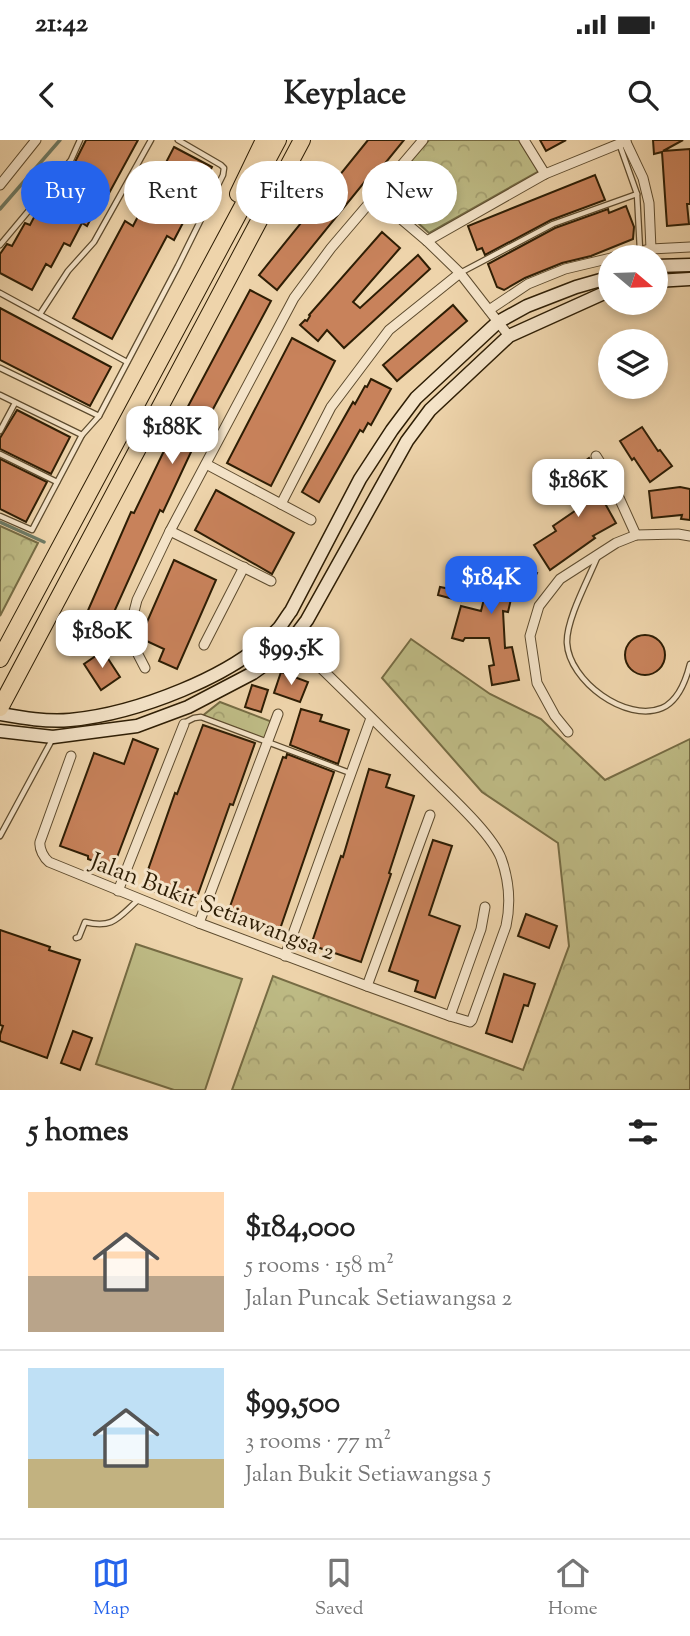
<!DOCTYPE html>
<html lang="en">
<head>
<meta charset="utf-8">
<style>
  body { margin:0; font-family:"Sorts Mill Goudy",serif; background:#f6f6f6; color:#222; height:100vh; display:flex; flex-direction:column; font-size:26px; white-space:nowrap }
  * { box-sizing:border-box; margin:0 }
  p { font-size:23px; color:#767676 }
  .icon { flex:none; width:38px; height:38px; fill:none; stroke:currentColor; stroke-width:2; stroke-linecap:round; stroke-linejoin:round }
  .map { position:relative; height:950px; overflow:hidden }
  .panel { display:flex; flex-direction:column; background:#fff; flex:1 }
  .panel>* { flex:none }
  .banner { position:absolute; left:21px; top:21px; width:649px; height:63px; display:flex; gap:14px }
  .needle { width:46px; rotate:109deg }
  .buttons { position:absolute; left:598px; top:105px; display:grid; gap:14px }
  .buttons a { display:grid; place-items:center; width:70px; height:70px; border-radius:50%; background:#fff; box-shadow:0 4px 10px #0003; font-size:35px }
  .price { position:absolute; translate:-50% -60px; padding:0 16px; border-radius:14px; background:#fff; color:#222; font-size:23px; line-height:46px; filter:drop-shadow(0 2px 4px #0008) }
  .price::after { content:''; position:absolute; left:50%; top:42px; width:21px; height:16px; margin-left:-10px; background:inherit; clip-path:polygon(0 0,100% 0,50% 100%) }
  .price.active { background:#2563eb; color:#fff }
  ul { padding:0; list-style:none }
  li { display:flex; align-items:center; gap:21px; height:175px; padding:0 28px }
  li+li { border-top:2px solid #e0e0e0 }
  li span { display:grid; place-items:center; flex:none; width:196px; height:140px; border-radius:0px; color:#555 }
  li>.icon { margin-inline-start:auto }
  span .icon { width:84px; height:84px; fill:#fffc; stroke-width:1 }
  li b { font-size:30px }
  h2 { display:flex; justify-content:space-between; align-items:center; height:84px; padding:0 28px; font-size:30px }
  .pill { padding:0 24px; border-radius:32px; background:#fff; box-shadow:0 4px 10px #0003; font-size:24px; line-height:63px }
  .pill.active { background:#2563eb; color:#fff }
  .status { display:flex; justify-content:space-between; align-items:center; height:49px; padding:0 35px; background:#fff; direction:ltr }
  .status svg { height:19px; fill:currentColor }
  header { display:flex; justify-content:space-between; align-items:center; height:91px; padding:0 28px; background:#fff; font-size:32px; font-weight:700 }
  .dock { display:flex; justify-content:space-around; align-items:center; height:98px; border-top:2px solid #e0e0e0; background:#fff; font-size:19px; color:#767676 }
  .dock a { display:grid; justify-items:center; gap:4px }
  .dock .active { color:#2563eb }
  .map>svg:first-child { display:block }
</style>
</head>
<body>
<div class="status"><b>21:42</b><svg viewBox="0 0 49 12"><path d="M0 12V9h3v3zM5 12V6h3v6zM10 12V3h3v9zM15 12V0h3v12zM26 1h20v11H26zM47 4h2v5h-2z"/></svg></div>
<header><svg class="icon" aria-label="back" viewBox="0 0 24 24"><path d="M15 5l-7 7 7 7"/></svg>Keyplace<svg class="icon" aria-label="search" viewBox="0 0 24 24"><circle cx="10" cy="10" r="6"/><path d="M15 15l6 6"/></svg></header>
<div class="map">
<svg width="690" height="950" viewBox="0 0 690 950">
  <defs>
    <pattern id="forest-crowns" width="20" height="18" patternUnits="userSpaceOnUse" patternTransform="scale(1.75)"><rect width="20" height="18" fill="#bebb85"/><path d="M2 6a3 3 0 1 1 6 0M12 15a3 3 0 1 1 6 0" fill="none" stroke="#a4a071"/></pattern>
  </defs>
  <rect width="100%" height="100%" fill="#eed4ab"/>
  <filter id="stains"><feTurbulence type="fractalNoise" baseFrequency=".00286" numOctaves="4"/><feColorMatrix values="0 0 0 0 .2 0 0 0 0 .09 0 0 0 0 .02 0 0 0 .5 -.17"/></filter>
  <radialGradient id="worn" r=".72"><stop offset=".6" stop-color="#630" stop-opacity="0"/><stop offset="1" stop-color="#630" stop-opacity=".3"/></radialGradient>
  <g fill="url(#forest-crowns)" stroke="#766c44" stroke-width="2">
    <path d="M429 0H519L539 31 429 93 384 52Z"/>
    <path d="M0 386 38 403 0 476Z"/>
    <path d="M411 499 490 554 541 579 605 640 690 599V950H232L273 836 523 930 569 806 558 703 482 652 382 538Z"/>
    <path d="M220 562 275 583 268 603 201 577Z"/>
  </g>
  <path fill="#bebb85" stroke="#766c44" stroke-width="2" d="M136 804 242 839 205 950H174L96 924Z"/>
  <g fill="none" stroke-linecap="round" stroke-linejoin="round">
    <g stroke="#6e7b65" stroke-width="3.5">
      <path d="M0 69 60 0"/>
      <path d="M0 382 44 402"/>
    </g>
  </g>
  <g fill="#c8825b" stroke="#2d1d04" stroke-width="2">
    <path d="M86 0H138L107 57 103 55 87 86 82 83 70 106 64 103 51 127 46 124 32 150 0 133V114L7 104 12 106 25 83 30 85 42 62 48 65 61 41 63 42 75 22Z"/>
    <path d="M368 0H404L378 32 375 29 277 150 259 135Z"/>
    <path d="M540 0H566L546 11Z"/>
    <path d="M653 0H683L663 11 690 9V64H687L689 84 667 86 662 12 654 14Z"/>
    <path d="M174 7 212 27 174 100 167 96 112 199 73 178 125 81 133 86Z"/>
    <path d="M595 35 605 60 551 80 485 115 482 108 477 110 468 86Z"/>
    <path d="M626 66 634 87 633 99 591 116 562 123 525 138 504 150 497 147 488 124 555 88 608 69 609 73Z"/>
    <path d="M382 92 400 108 353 162 360 168 418 115 430 129 344 208 327 190 318 201 300 185 305 180 307 181 310 176 309 175Z"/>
    <path d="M250 150 271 161 198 297 163 372 160 370 101 501 79 491 131 372 134 373 176 286 177 287Z"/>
    <path d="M453 165 467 181 397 241 383 225Z"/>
    <path d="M0 168 111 227 90 266 0 220Z"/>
    <path d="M292 198 335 221 271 346 227 323Z"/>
    <path d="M371 239 391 249 371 285 368 283 363 292 360 290 319 362 302 352 353 262 355 264 365 246 367 247Z"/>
    <path d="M17 270 70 297 51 334 0 309V298Z"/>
    <path d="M642 287 658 311 660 310 672 326 650 342 634 318 632 320 620 301Z"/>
    <path d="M589 318 606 345 598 351 616 383 593 396 595 398 550 430 534 405 556 391 553 386 588 362 567 335Z"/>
    <path d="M0 319 47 342 26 382 0 369Z"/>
    <path d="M680 347 690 349V380L681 379 682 375 652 378 649 351Z"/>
    <path d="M216 350 294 393 272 434 195 390Z"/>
    <path d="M174 420 216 440 177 529 159 521 164 509 140 498Z"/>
    <path d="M512 421 537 433 527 453 514 446 508 472 503 471 505 508 512 507 519 540 492 545 489 526 494 525 489 498H465L463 501 452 498 461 466 481 471 485 455 464 450 461 461 438 455 440 447 455 450 461 426 470 428 467 440 498 448Z"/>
    <circle cx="645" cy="515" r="20"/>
    <path d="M103 511 120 537 101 550 84 524Z"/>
    <path d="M281 532 308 542 300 562 274 553Z"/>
    <path d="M252 545 268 550 261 572 245 567Z"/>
    <path d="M301 569 322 575 320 581 349 590 338 624 290 605Z"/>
    <path d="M203 585 255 603 233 665 230 664 196 760 165 750 163 755 142 747 175 653 177 654Z"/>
    <path d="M133 599 158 609 113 728 88 719V716L60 706 94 613 124 624Z"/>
    <path d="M287 614 334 632 279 792 227 775 283 617 286 618Z"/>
    <path d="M369 629 390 635 386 647 414 656 389 733 391 734 361 822 311 805 341 716 343 717Z"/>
    <path d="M433 700 452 706 429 775 460 786 435 858 415 851 418 841 389 831Z"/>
    <path d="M526 774 557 786 549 808 518 796Z"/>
    <path d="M0 790 50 807 49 810 80 820 47 918 0 901V895L3 886 0 885Z"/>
    <path d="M504 834 535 844 528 866 524 865 512 902 486 893Z"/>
    <path d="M73 891 92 898 80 930 61 923Z"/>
  </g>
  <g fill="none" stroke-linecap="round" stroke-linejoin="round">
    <defs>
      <g id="lane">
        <path d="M619 3 637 54 640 110"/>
        <path d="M0 105 71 20 80 0"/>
        <path d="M460 133 553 84 637 54"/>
        <path d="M0 153 127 222"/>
        <path d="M40 174 68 131 94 102 151 0"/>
        <path d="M0 228 99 276"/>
        <path d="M0 255 82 295"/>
        <path d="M0 291 15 263"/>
        <path d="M0 314 57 342"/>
        <path d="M0 376 32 390 82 295 99 276 178 126 223 35 224 28 221 25 178 0"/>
        <path d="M597 418C588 440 566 480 567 503 569 541 626 583 662 568 678 561 686 540 690 524"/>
        <path d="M184 583 194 578 201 577 350 633"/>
        <path d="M0 696 53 598"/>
        <path d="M76 798 79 797 85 782C113 789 118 778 138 760"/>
      </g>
      <g id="street">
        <path d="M524 0 545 34"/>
        <path d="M625 0 643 38 649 63 651 109"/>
        <path d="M0 45 36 0"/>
        <path d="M374 56 427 101 460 133 509 196"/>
        <path d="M427 101 545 34 626 1"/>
        <path d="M614 117 651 109 690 107"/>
        <path d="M489 170 528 144 565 129 611 118"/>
        <path d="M596 316 611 340 636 395"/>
        <path d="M206 324 311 380"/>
        <path d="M281 364 331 267 389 190 460 133"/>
        <path d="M170 391 271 441"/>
        <path d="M204 505 244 427"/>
        <path d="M145 528 128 495 137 460 170 391 294 158 331 108 423 0"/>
        <path d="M568 592 555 576 537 543 530 496 539 466 560 439 616 403 636 395 678 394 690 396"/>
        <path d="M71 616 40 702C39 709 44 718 49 722L199 783 367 846 450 876 470 882 472 880 506 786C511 763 509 740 501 718 490 691 445 652 424 630 376 582 328 534 279 488"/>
        <path d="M118 751 184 584"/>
        <path d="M199 783 278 574"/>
        <path d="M285 816 371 578"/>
        <path d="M367 846 430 675"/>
        <path d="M450 876 481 789 485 767"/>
      </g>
      <g id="secondary">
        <path d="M656 126 690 125"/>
        <path d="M656 141 690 139"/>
        <path d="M0 574C23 578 46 582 70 580 134 574 235 537 279 488 283 483 287 476 291 471L360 339 392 290 416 258 498 182 527 166 576 147 611 137"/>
        <path d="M0 591 53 597 137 586 188 567 253 533 274 518 292 500 307 480 407 301 430 270 509 196 602 154 611 152"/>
      </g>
      <g id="highway">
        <path d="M238 54 264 0"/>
        <path d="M0 519 278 0"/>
        <path d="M0 568 302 0"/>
      </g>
    </defs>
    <use href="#lane" stroke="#5d4b2e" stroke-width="7"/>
    <use href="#street" stroke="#5d4b2e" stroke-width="11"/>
    <use href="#secondary" stroke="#2d1d04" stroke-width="15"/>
    <use href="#highway" stroke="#2d1d04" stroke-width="18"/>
    <use href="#lane" stroke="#f4e3c8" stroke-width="4.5"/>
    <use href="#street" stroke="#f4e3c8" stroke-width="9"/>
    <use href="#secondary" stroke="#f4e3c8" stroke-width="12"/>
    <use href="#highway" stroke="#eed4ab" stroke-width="16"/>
  </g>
  <g text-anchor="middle" stroke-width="6" stroke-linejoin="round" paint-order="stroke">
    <g font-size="24" fill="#2d1d04" stroke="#f4e3c8">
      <text transform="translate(213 766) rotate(21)" y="8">Jalan Bukit Setiawangsa 2</text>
    </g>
  </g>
  <rect width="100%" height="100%" filter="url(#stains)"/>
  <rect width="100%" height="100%" fill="url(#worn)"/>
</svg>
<div class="buttons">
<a><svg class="needle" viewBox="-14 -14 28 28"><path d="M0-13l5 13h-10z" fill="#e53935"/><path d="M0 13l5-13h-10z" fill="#767676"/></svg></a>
<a><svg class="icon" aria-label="layers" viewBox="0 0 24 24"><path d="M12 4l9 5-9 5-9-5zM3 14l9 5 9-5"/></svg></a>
</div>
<b class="price" style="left:172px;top:326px">$188K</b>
<b class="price" style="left:578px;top:379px">$186K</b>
<b class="price active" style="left:491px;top:476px">$184K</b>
<b class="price" style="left:102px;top:530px">$180K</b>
<b class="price" style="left:291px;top:547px">$99.5K</b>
<div class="banner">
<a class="pill active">Buy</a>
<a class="pill">Rent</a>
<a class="pill">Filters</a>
<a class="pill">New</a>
</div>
</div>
<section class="panel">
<h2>5 homes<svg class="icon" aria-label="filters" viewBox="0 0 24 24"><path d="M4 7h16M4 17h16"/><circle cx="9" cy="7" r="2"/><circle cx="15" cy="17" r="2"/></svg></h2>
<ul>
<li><span style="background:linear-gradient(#ffd9b3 60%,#b9a48a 0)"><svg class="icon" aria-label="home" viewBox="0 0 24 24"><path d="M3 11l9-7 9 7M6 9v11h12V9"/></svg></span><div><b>$184,000</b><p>5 rooms · 158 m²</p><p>Jalan Puncak Setiawangsa 2</p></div></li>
<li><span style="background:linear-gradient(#bfe0f5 65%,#c2b280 0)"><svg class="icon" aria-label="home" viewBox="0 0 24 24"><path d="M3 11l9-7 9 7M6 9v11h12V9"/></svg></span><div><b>$99,500</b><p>3 rooms · 77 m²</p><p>Jalan Bukit Setiawangsa 5</p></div></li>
</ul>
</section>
<nav class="dock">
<a class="active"><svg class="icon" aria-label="map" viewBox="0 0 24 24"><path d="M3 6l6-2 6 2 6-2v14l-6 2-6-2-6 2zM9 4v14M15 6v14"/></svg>Map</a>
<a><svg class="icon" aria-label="saved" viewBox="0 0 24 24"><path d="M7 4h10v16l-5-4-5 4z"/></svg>Saved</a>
<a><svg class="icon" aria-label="home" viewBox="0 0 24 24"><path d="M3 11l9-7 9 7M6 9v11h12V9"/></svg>Home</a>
</nav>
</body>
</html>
